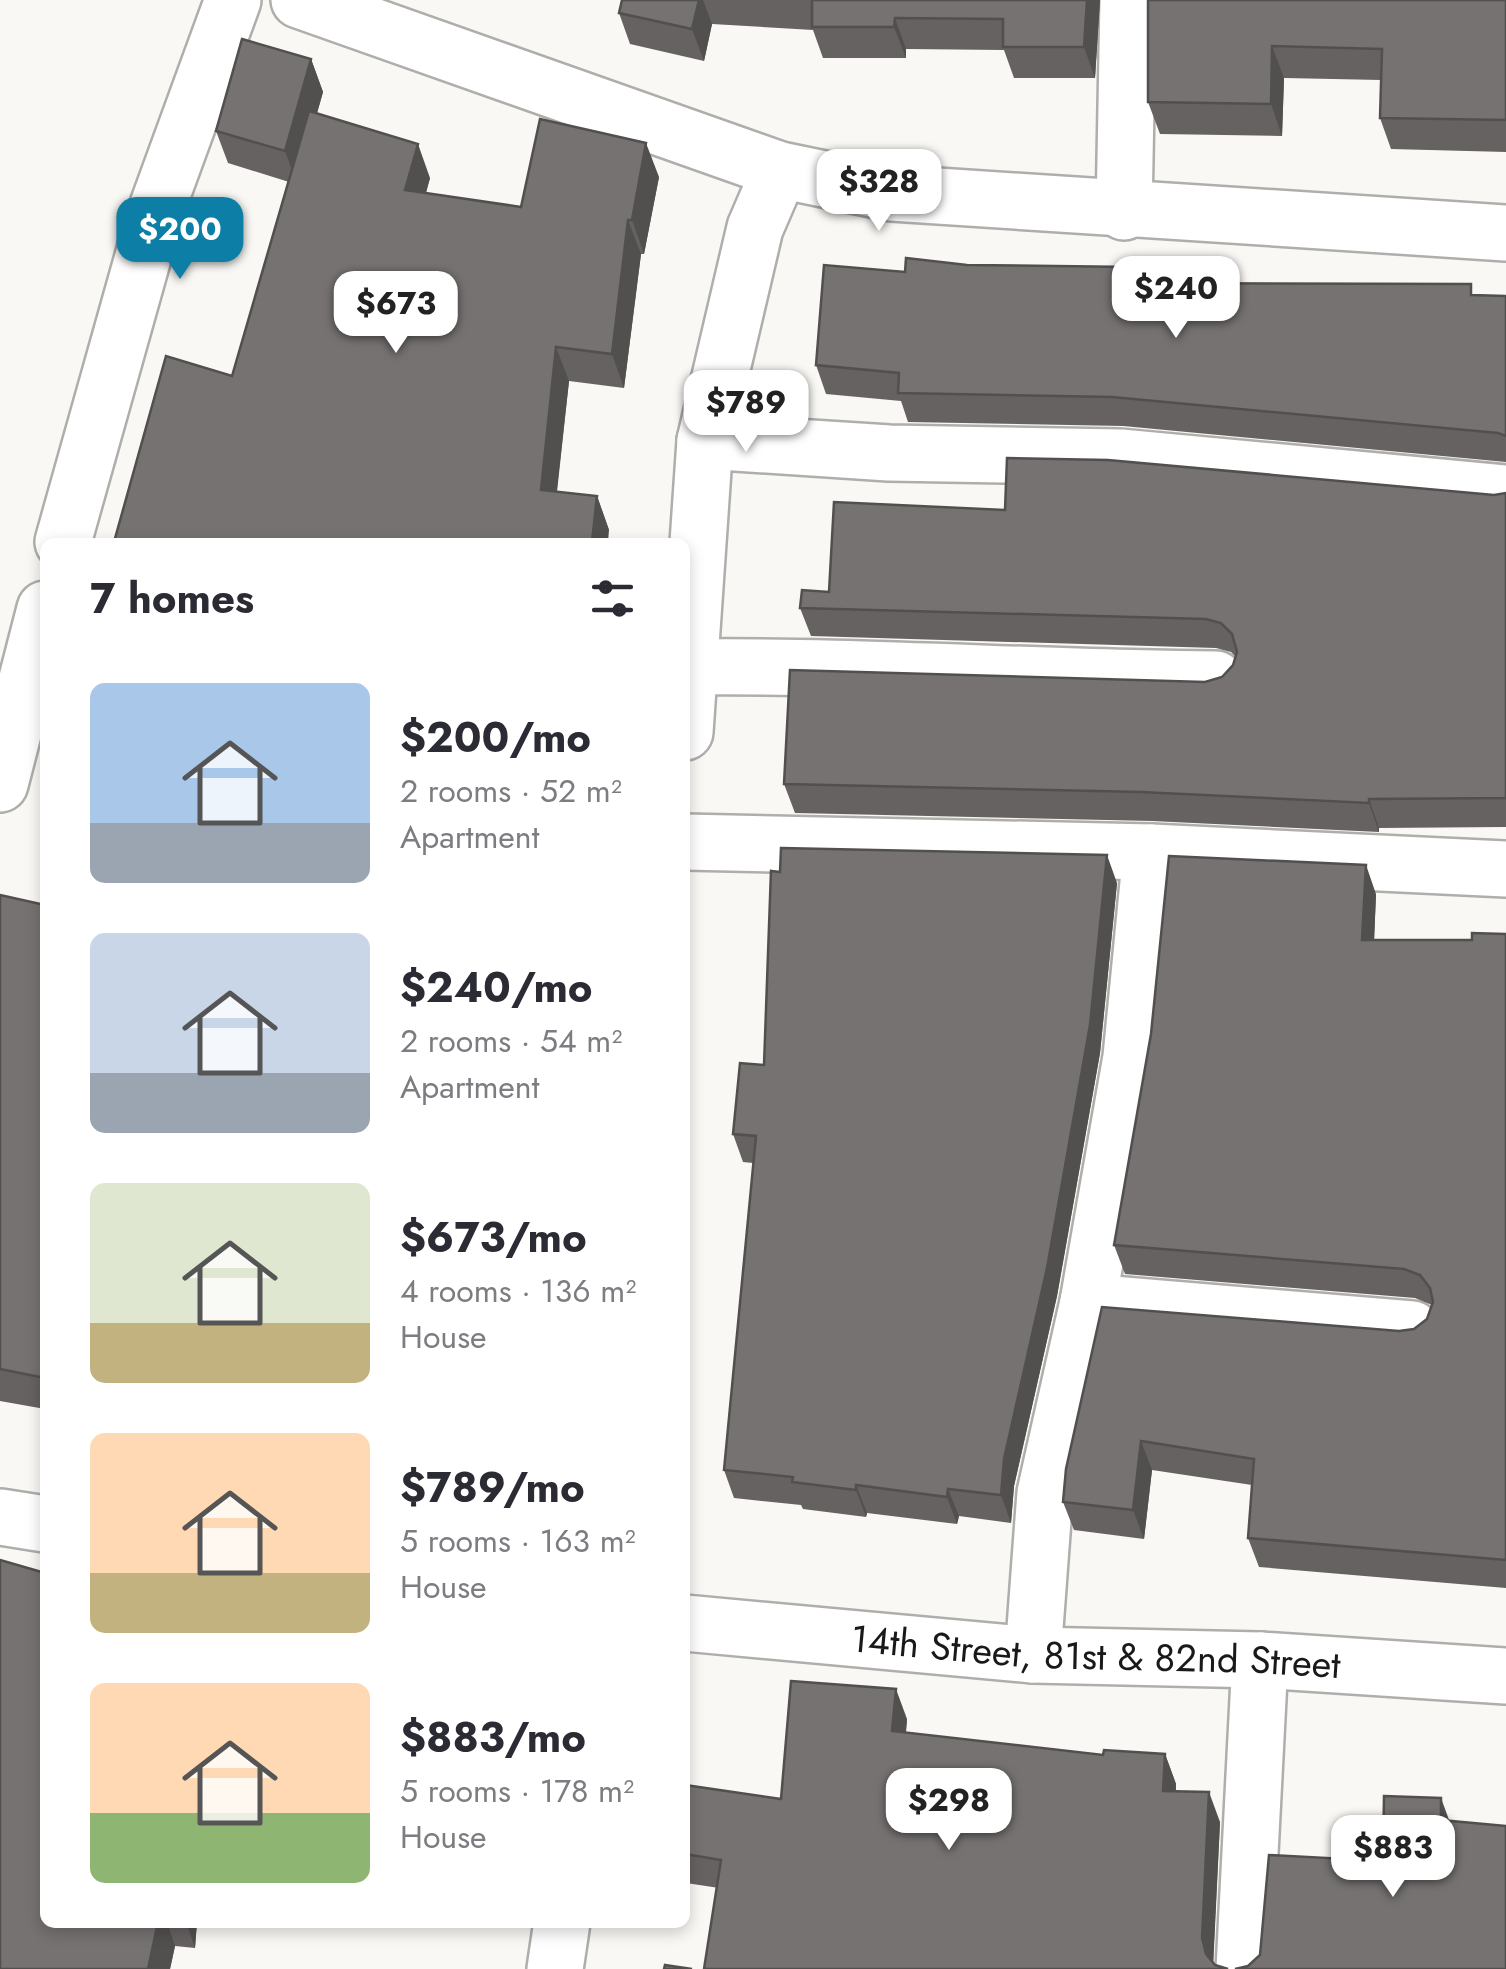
<!DOCTYPE html>
<html lang="en">
<head>
<meta charset="utf-8">
<style>
  body { margin:0; font-family:Jost,sans-serif; background:#f7f7f7; color:#2b2b33; height:100vh; display:flex; flex-direction:column; font-size:38px; white-space:nowrap }
  * { box-sizing:border-box; margin:0 }
  p { font-size:32px; color:#7c7c81 }
  .icon { flex:none; width:55px; height:55px; fill:none; stroke:currentColor; stroke-width:2; stroke-linecap:round; stroke-linejoin:round }
  .map { position:relative; flex:1; overflow:hidden }
  .panel { position:absolute; left:40px; top:538px; width:650px; height:1390px; display:flex; flex-direction:column; background:#fff; border-radius:15px; box-shadow:0 5px 15px #0003 }
  .panel>* { flex:none }
  .price { position:absolute; translate:-50% -85px; padding:0 22px; border-radius:20px; background:#fff; color:#222; font-size:32px; line-height:65px; filter:drop-shadow(0 2px 5px #0008) }
  .price::after { content:''; position:absolute; left:50%; top:60px; width:30px; height:22px; margin-left:-15px; background:inherit; clip-path:polygon(0 0,100% 0,50% 100%) }
  .price.current { background:#0d7fa6; color:#fff }
  ul { padding:0; list-style:none }
  li { display:flex; align-items:center; gap:30px; height:250px; padding:0 50px }
  li span { display:grid; place-items:center; flex:none; width:280px; height:200px; border-radius:15px; color:#555 }
  li>.icon { margin-inline-start:auto }
  span .icon { width:120px; height:120px; fill:#fffc; stroke-width:1 }
  li b { font-size:42px }
  h2 { display:flex; justify-content:space-between; align-items:center; height:120px; padding:0 50px; font-size:42px }
  .map>svg:first-child { display:block }
</style>
</head>
<body>
<div class="map">
<svg width="1506" height="1969" viewBox="0 0 1506 1969">
  <rect width="100%" height="100%" fill="#faf8f5"/>
  <g fill="none" stroke-linecap="round" stroke-linejoin="round">
    <defs>
      <g id="minor">
        <path d="M299 0 780 170 892 193 1506 233"/>
        <path d="M1124 212 1128 0"/>
        <path d="M705 441 889 453 1120 457 1506 493"/>
        <path d="M63 542 156 211 233 0"/>
        <path d="M689 667C864 665 1040 678 1216 679"/>
        <path d="M685 732 705 441 755 228 780 170"/>
        <path d="M0 784 45 609"/>
        <path d="M685 842 1151 852 1506 869"/>
        <path d="M1088 1302 1412 1329"/>
        <path d="M0 1517 45 1524"/>
        <path id="s1" d="M685 1623 1033 1655 1260 1660 1506 1676"/>
        <path d="M1033 1655 1045 1493 1088 1302 1131 1057 1151 852"/>
        <path d="M555 1969 562 1922"/>
        <path d="M1244 1969 1260 1660"/>
      </g>
    </defs>
    <use href="#minor" stroke="#afaeab" stroke-width="60"/>
    <use href="#minor" stroke="#fff" stroke-width="55"/>
  </g>
  <g fill="#656261">
    <path d="M622 0H1100L1095 78H1014L1004 50 906 49V58H823L813 30 712 24 704 61 630 44 619 13Z"/>
    <path d="M1148 0H1506V152L1391 149 1380 118 1381 80 1284 78 1282 136 1160 134 1148 102Z"/>
    <path d="M311 59 323 92 317 113 430 178 426 193 521 207 659 177 644 254H641L624 388 569 381 557 492 597 496 609 530 232 376 289 182 228 163 216 131Z"/>
    <path d="M967 265 1132 267 1138 283 1506 296V462L1123 426 908 422 901 401 826 394 816 365 905 272Z"/>
    <path d="M1506 493V827L1379 828V832L1152 821 795 813 784 784 1205 682 1222 677 1233 665 1235 656 1231 652 1216 648 811 636 800 608 829 592 1005 510 1494 495Z"/>
    <path d="M1117 883 1100 1053 1057 1296 1014 1486 1011 1523 959 1516 957 1524 867 1513 866 1517 803 1509 801 1505 734 1498 724 1470 753 1163 743 1162 733 1134 764 1065Z"/>
    <path d="M1376 894 1374 940H1472L1506 934V1588L1259 1567 1248 1538 1252 1485 1152 1470 1144 1539 1074 1530 1063 1502 1066 1469 1399 1331 1414 1329 1427 1319 1432 1305 1415 1298 1125 1274 1114 1245Z"/>
    <path d="M0 895 45 905V1409L0 1401Z"/>
    <path d="M907 1719 906 1733 1103 1755 1165 1754 1176 1784V1791L1220 1822 1213 1962 686 1883 685 1879V1785L781 1799Z"/>
    <path d="M45 1922H197L195 1948 175 1946 170 1969H0Z"/>
  </g>
  <g fill="#52504f">
    <path d="M699 0H703L712 24 704 61 692 29Z"/>
    <path d="M1087 0H1100L1095 78 1084 47Z"/>
    <path d="M895 18 906 49V58L894 27Z"/>
    <path d="M1272 46 1284 78 1282 136 1271 104Z"/>
    <path d="M311 59 323 92 297 184 285 151Z"/>
    <path d="M646 143 659 177 644 254 632 220Z"/>
    <path d="M418 144 430 178 417 224 405 190Z"/>
    <path d="M628 220 641 254 624 388 612 354Z"/>
    <path d="M556 347 569 381 553 524 541 490Z"/>
    <path d="M597 496 609 530 608 542H592Z"/>
    <path d="M1369 799 1379 828V832L1369 803Z"/>
    <path d="M1107 855 1117 883 1100 1053 1057 1296 1014 1486 1011 1523 1001 1495 1004 1459Z"/>
    <path d="M1366 865 1376 894 1373 968 1362 940Z"/>
    <path d="M1141 1441 1152 1470 1144 1539 1133 1510Z"/>
    <path d="M856 1485 867 1513 866 1517 856 1490Z"/>
    <path d="M948 1489 959 1516 957 1524 947 1497Z"/>
    <path d="M896 1689 907 1719 903 1761 892 1731Z"/>
    <path d="M1165 1754 1176 1784 1174 1821 1163 1791Z"/>
    <path d="M1209 1792 1220 1822 1213 1969 1206 1954 1202 1938Z"/>
    <path d="M1441 1798 1452 1828 1441 1820Z"/>
    <path d="M158 1922H167L175 1946 170 1969H148Z"/>
    <path d="M186 1922H197L195 1948Z"/>
  </g>
  <g fill="#757271" stroke="#52504f" stroke-width="2.5">
    <path d="M622 0H699L692 29 619 13Z"/>
    <path d="M812 0H1087L1084 47H1003V19L895 18 894 27H812Z"/>
    <path d="M1148 0H1506V120L1380 118 1382 49 1272 46 1271 104 1148 102Z"/>
    <path d="M242 39 311 59 285 151 216 131Z"/>
    <path d="M309 111 418 144 405 190 521 207 540 119 646 143 632 220H628L612 354 556 347 541 490 597 496 592 542H114L166 356 232 376Z"/>
    <path d="M906 258 967 265 1132 267V283L1471 284V295L1506 296V436L1498 433 1112 397 898 393 899 373 816 365 824 265 905 272Z"/>
    <path d="M1007 458 1108 460 1494 495 1506 493V798L1369 799V803L1141 792 784 784 790 670 1205 682 1222 677 1233 665 1237 652 1232 634 1221 623 1206 619 800 608 802 590 829 592 834 502 1005 510Z"/>
    <path d="M781 848 1107 855 1090 1025 1047 1268 1004 1459 1001 1495 948 1489 947 1497 856 1485V1490L792 1482 793 1477 724 1470 756 1136 733 1134 740 1063 764 1065 771 871 780 872Z"/>
    <path d="M1169 856 1366 865 1362 940H1472V933L1506 934V1560L1248 1538 1254 1459 1141 1441 1133 1510 1063 1502 1066 1469 1102 1307 1399 1331 1414 1329 1427 1319 1433 1302 1430 1288 1420 1275 1404 1269 1114 1245 1151 1034Z"/>
    <path d="M0 895 45 905V1378L0 1369Z"/>
    <path d="M0 1560 45 1573V1922H158L148 1969H0Z"/>
    <path d="M791 1681 896 1689 892 1731 1103 1755 1104 1750 1165 1754 1163 1791 1209 1792 1202 1938 1206 1954 1215 1965 1228 1969H704L721 1860 685 1854V1785L781 1799Z"/>
    <path d="M1384 1796 1441 1798V1820L1506 1826V1969H1235L1248 1966 1260 1955 1269 1855 1383 1861Z"/>
    <path d="M665 1965 692 1969H664Z"/>
  </g>
  <g text-anchor="middle" stroke-width="10" stroke-linejoin="round" paint-order="stroke">
    <g font-size="38" fill="#191918" stroke="#fff">
      <text dy="13" stroke="none"><textPath href="#s1" startOffset="412">14th Street, 81st &amp; 82nd Street</textPath></text>
    </g>
  </g>
</svg>
<b class="price" style="left:879px;top:234px">$328</b>
<b class="price current" style="left:180px;top:282px">$200</b>
<b class="price" style="left:1176px;top:341px">$240</b>
<b class="price" style="left:396px;top:356px">$673</b>
<b class="price" style="left:746px;top:455px">$789</b>
<b class="price" style="left:949px;top:1853px">$298</b>
<b class="price" style="left:1393px;top:1900px">$883</b>
<section class="panel">
<h2>7 homes<svg class="icon" aria-label="filters" viewBox="0 0 24 24"><path d="M4 7h16M4 17h16"/><circle cx="9" cy="7" r="2"/><circle cx="15" cy="17" r="2"/></svg></h2>
<ul>
<li><span style="background:linear-gradient(#a9c7e8 70%,#9aa5b1 0)"><svg class="icon" aria-label="home" viewBox="0 0 24 24"><path d="M3 11l9-7 9 7M6 9v11h12V9"/></svg></span><div><b>$200/mo</b><p>2 rooms · 52 m²</p><p>Apartment</p></div></li>
<li><span style="background:linear-gradient(#c9d6e8 70%,#9aa5b1 0)"><svg class="icon" aria-label="home" viewBox="0 0 24 24"><path d="M3 11l9-7 9 7M6 9v11h12V9"/></svg></span><div><b>$240/mo</b><p>2 rooms · 54 m²</p><p>Apartment</p></div></li>
<li><span style="background:linear-gradient(#dfe7d0 70%,#c2b280 0)"><svg class="icon" aria-label="home" viewBox="0 0 24 24"><path d="M3 11l9-7 9 7M6 9v11h12V9"/></svg></span><div><b>$673/mo</b><p>4 rooms · 136 m²</p><p>House</p></div></li>
<li><span style="background:linear-gradient(#ffd9b3 70%,#c2b280 0)"><svg class="icon" aria-label="home" viewBox="0 0 24 24"><path d="M3 11l9-7 9 7M6 9v11h12V9"/></svg></span><div><b>$789/mo</b><p>5 rooms · 163 m²</p><p>House</p></div></li>
<li><span style="background:linear-gradient(#ffd9b3 65%,#8fb573 0)"><svg class="icon" aria-label="home" viewBox="0 0 24 24"><path d="M3 11l9-7 9 7M6 9v11h12V9"/></svg></span><div><b>$883/mo</b><p>5 rooms · 178 m²</p><p>House</p></div></li>
</ul>
</section>
</div>
</body>
</html>
